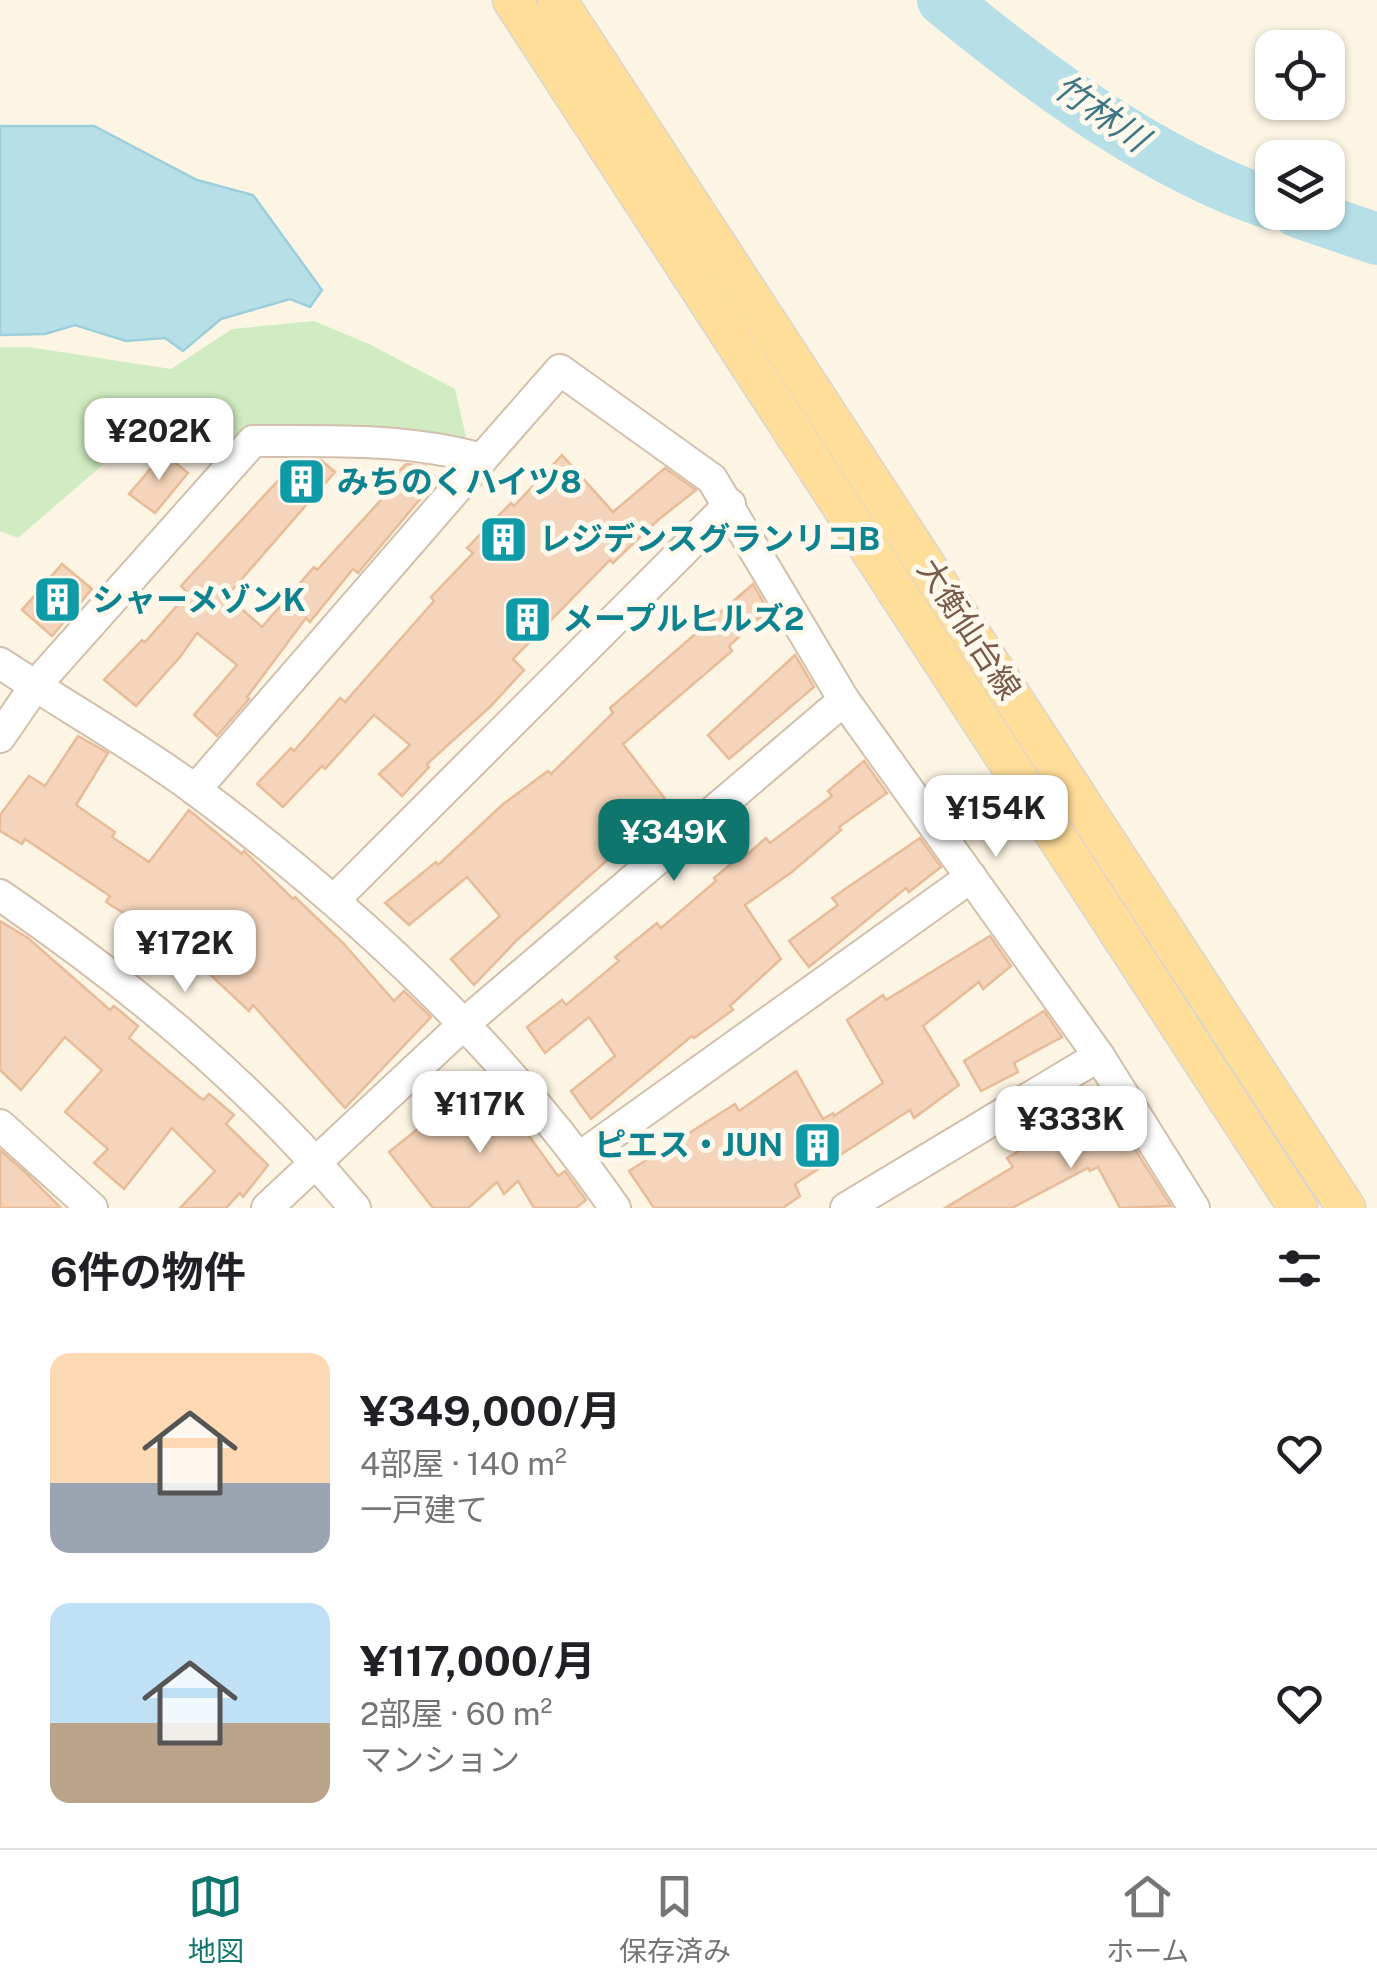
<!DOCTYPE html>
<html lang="ja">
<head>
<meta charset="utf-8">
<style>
  body { margin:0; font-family:"Public Sans","Noto Sans JP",sans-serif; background:#f6f6f6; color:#202124; height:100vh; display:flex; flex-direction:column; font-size:38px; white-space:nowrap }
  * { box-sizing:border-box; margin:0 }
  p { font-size:32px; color:#757577 }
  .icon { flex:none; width:55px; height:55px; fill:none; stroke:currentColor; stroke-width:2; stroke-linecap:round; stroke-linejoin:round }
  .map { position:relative; height:1208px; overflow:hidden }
  .drawer { display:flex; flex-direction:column; background:#fff; flex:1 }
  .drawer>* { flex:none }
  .controls { position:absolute; left:1255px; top:30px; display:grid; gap:20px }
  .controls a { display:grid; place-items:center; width:90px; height:90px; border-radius:20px; background:#fff; box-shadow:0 2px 8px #0004; font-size:50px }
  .price { position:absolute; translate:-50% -85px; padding:0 22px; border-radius:20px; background:#fff; color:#222; font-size:32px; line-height:65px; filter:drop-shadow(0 2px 5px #0008) }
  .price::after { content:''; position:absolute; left:50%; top:60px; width:30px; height:22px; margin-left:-15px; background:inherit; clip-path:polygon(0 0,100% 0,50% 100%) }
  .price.selected { background:#0f766e; color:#fff }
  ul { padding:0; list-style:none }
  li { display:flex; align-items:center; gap:30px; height:250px; padding:0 50px }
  li span { display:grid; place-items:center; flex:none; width:280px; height:200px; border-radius:20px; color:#555 }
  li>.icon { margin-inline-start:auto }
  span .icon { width:120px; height:120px; fill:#fffc; stroke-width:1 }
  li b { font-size:42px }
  h2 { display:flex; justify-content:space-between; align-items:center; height:120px; padding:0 50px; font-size:42px }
  .menu { display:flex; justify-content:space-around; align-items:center; height:140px; border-top:2px solid #e0e0e0; background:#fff; font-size:28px; color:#757577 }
  .menu a { display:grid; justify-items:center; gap:5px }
  .menu .selected { color:#0f766e }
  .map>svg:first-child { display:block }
</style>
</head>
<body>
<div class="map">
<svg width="1377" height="1208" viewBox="0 0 1377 1208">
  <rect width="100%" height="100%" fill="#fdf5e4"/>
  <path fill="#d1ecc2" d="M314 321 369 344 455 389 466 437 291 430 120 450 18 538 0 531V347H28L171 369 232 329Z"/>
  <path fill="#b7dfe8" stroke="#9dcedb" stroke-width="2.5" d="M0 126H94L197 180 253 195 322 290 310 307 290 299 221 319 183 351 165 338 126 341 75 325 45 334 0 335Z"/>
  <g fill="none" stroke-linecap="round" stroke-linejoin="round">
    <g stroke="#b7dfe8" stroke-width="52">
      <path d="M943 0C1038 78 1155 165 1272 204"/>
      <path d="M1298 212 1377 239"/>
    </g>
  </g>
  <g fill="#f4d4ba" stroke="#e8bb99" stroke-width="2.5">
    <path d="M164 453 188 473 155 513 129 494Z"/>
    <path d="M562 455 613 512 665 468 696 490 658 520 613 563 610 560 513 659 524 670 491 706 427 764 429 767 402 796 379 774 410 745 374 715 325 769 322 766 283 807 257 784 291 748 294 751 340 698 345 702 434 601 431 597 473 553 467 548 511 503 514 506Z"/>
    <path d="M297 460H321L335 472 227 596 262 627 314 567 317 570 391 489 386 484 406 464 425 466 437 479 358 573 353 569 310 622 306 618 247 697 249 699 217 736 194 715 237 665 197 633 180 657 136 706 104 680 142 640 145 642 188 593 181 586Z"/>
    <path d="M62 564 92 589 52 636 22 610Z"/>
    <path d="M753 584 768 610 729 646 732 651 623 744 672 808 633 844 630 840 517 940 474 985 451 959 500 916 467 877 409 925 385 903 436 862 438 865 502 805 548 771 551 774 613 713 610 708Z"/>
    <path d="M795 655 814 687 729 759 708 735Z"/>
    <path d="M78 736 108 753 76 805 115 832 112 837 149 862 189 810 242 854 244 851 293 899 295 897 344 944 394 1001 404 991 431 1017 345 1108 253 1005 249 1011 198 963 190 973 162 947 167 941 106 902 110 896 25 839 22 844 0 831V815L29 776 45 786Z"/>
    <path d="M864 761 887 793 839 827 841 830 792 872 745 905 781 959 730 1006 733 1010 694 1038 692 1036 591 1119 571 1091 615 1056 589 1017 545 1053 527 1027 562 1000 566 1005 619 961 615 957 657 923 661 928 716 881 714 878 738 858 740 861 766 838 770 843 832 796 828 791Z"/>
    <path d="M920 838 941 867 909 892 906 888 809 967 789 941 838 905 832 898Z"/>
    <path d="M0 921 28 938 110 1010 114 1006 138 1026 129 1038 203 1100 209 1094 234 1115 226 1124 268 1165 243 1197 240 1193 226 1208H180L215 1171 172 1128 124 1189 94 1163 108 1149 65 1112 102 1070 65 1037 21 1090 0 1070Z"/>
    <path d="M990 936 1011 966 983 989 979 982 923 1026 959 1085 914 1118 910 1110 795 1184 800 1196 783 1208H654L629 1171 735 1104 739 1111 796 1071 823 1119 833 1113 834 1116 883 1083 847 1020 883 995 886 1000Z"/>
    <path d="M1044 1011 1062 1037 1014 1063 1018 1072 981 1091 964 1061Z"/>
    <path d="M485 1075 558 1176 565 1171 586 1200 576 1208H534L518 1181 504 1194 497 1182 468 1208H433L389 1152Z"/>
    <path d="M1115 1118 1171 1206 1120 1208 1098 1167 1090 1171 1088 1168 1012 1208H945L1013 1167 1007 1158 1056 1130 1065 1147Z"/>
    <path d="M0 1150 26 1173 61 1208H0Z"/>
  </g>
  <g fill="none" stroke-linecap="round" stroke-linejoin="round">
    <defs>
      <g id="minor">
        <path d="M0 663C65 706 135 745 197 791 355 909 503 1046 615 1208"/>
        <path d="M0 737 35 686 253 441C329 441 408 438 482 459L560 370 712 479 844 700 1099 1056 1194 1208"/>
        <path d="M195 790 482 459"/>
        <path d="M0 895C134 987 250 1083 355 1208"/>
        <path d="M335 899 730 504"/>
        <path d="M0 1125 92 1208"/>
        <path d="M580 1157 971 877"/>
        <path d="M267 1208 465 1023 844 700"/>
        <path d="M846 1208 1099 1056"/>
      </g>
      <g id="major">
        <path d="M512 0 1298 1208"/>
        <path d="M557 0 1346 1208"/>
      </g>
    </defs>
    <use href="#minor" stroke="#d2bfac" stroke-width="34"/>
    <use href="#major" stroke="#dcd4cf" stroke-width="41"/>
    <use href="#minor" stroke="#fff" stroke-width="30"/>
    <use href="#major" stroke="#ffde9a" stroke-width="38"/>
  </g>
  <defs>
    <symbol id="building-square" viewBox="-11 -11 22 22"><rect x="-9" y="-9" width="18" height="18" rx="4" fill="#0f9aa8" stroke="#fff8ec"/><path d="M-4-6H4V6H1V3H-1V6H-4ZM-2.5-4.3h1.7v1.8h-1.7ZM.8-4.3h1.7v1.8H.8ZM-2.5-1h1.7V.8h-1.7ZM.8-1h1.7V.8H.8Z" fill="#fff"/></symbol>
  </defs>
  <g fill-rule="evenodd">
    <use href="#building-square" x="274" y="454" width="55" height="55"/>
    <use href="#building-square" x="476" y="512" width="55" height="55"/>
    <use href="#building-square" x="30" y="572" width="55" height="55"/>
    <use href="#building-square" x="500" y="592" width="55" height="55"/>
    <use href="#building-square" x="790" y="1118" width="55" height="55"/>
  </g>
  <g text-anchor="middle" stroke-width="10" stroke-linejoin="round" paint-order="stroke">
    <g font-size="32" font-weight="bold" fill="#0d838f" stroke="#fff8ec" text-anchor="start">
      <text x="337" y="493">みちのくハイツ8</text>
      <text x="539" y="550">レジデンスグランリコB</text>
      <text x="92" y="611">シャーメゾンK</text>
      <text x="562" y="630">メープルヒルズ2</text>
      <text x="783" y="1156" text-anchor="end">ピエス・JUN</text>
    </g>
    <g font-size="32" fill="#785b48" stroke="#fff8ec">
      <text transform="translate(969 629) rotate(57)" y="11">大衡仙台線</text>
    </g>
    <g font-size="35" font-style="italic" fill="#3d7685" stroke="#fff8ec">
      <text transform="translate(1101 113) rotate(35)" y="12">竹林川</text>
    </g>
  </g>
</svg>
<div class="controls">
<a><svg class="icon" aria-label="locate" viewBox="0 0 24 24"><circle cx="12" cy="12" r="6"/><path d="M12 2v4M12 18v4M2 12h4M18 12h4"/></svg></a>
<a><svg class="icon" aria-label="layers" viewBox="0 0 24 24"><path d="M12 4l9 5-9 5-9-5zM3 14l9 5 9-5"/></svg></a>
</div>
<b class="price" style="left:159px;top:483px">¥202K</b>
<b class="price" style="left:996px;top:860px">¥154K</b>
<b class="price selected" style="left:674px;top:884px">¥349K</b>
<b class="price" style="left:185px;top:995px">¥172K</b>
<b class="price" style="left:480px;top:1156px">¥117K</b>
<b class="price" style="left:1071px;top:1171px">¥333K</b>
</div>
<section class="drawer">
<h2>6件の物件<svg class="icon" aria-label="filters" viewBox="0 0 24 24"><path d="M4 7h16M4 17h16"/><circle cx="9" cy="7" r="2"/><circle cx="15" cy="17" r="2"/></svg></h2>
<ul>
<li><span style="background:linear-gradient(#ffd9b3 65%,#9aa5b1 0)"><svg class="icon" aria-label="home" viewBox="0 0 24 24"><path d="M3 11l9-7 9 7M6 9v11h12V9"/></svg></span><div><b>¥349,000/月</b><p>4部屋 · 140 m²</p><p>一戸建て</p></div><svg class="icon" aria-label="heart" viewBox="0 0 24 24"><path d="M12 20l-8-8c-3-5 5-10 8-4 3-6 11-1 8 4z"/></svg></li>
<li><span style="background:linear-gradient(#bfe0f5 60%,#b9a48a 0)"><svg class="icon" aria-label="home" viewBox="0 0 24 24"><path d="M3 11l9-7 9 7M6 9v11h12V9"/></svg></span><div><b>¥117,000/月</b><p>2部屋 · 60 m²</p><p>マンション</p></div><svg class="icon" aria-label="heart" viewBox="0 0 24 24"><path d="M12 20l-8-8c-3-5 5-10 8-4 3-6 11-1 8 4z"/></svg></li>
</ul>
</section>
<nav class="menu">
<a class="selected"><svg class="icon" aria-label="map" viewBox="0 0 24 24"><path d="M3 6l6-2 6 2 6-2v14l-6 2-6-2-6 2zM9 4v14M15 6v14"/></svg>地図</a>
<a><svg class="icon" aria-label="saved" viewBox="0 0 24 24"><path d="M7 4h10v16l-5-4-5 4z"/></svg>保存済み</a>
<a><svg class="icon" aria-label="home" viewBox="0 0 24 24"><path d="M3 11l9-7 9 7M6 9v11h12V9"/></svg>ホーム</a>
</nav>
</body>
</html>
